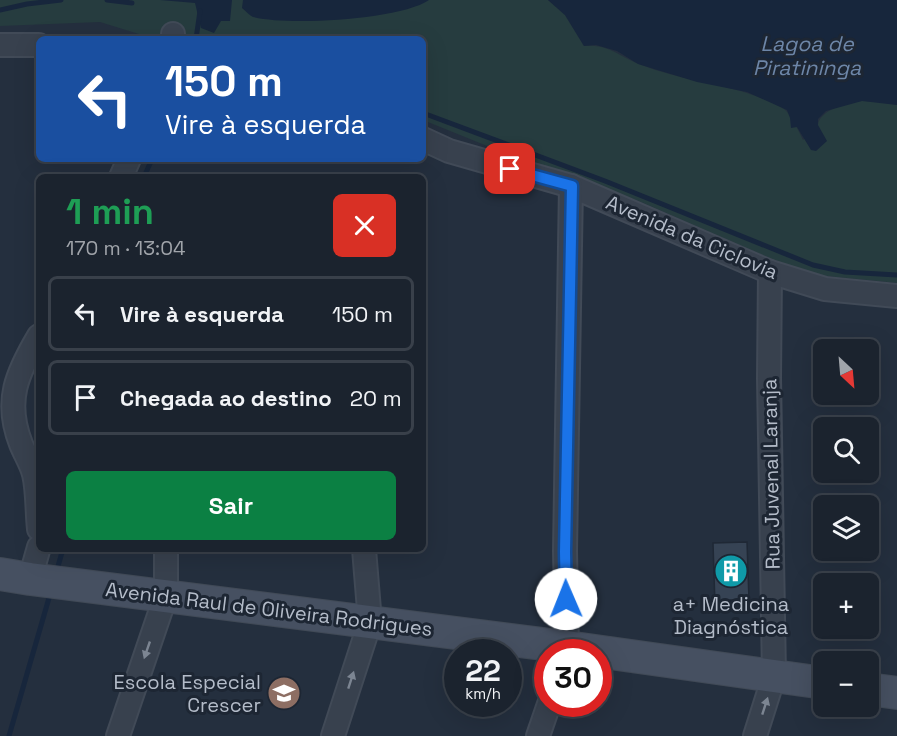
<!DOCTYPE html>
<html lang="pt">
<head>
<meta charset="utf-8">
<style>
	:root { --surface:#1b232e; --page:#242b36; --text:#f1f3f6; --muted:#a0a4aa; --line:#39404a; --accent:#0b8043 }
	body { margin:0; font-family:"Space Grotesk",sans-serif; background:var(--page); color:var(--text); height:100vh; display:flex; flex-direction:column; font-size:22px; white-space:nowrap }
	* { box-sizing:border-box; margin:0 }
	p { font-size:20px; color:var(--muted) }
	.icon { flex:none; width:33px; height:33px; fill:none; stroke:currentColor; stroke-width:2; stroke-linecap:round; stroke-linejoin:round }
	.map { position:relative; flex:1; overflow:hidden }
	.side { position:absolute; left:36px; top:174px; width:390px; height:378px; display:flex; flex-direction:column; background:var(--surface); border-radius:9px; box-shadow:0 6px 24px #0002,0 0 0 2px var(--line) }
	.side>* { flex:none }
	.guide { position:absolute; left:36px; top:36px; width:390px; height:126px; border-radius:9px; box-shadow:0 6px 24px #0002,0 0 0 2px var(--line); background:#1a4fa0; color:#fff; overflow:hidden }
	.needle { width:39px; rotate:154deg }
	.buttons { position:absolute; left:813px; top:339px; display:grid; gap:12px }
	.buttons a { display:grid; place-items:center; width:66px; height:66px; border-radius:9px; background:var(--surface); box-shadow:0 6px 24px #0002,0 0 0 2px var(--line); font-size:30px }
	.speed { position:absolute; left:444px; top:639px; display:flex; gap:12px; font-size:30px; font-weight:700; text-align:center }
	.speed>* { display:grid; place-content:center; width:78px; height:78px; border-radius:50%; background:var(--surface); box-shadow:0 6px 24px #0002,0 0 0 2px var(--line); line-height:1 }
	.speed small { font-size:15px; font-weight:400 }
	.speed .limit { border:9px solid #d22; background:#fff; color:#111 }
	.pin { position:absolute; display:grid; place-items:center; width:51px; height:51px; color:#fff; margin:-26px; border-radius:12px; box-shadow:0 3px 9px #0006 }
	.me { position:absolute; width:66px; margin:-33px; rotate:359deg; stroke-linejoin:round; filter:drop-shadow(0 0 4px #0008) }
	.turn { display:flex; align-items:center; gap:21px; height:126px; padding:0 30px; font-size:27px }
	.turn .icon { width:78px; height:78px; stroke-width:2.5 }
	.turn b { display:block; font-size:42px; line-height:51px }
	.round { display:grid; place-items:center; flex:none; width:63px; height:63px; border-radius:9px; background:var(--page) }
	.headline { display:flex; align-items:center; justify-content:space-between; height:102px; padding:0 30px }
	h1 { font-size:36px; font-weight:700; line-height:45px; color:#1e9e55 }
	.action { display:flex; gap:12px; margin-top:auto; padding:12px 30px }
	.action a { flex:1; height:69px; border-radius:9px; background:var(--accent); color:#fff; font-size:24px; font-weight:700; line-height:69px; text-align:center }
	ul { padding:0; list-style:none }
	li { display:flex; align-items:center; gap:18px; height:75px; margin:0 12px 9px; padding:0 18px; border:3px solid var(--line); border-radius:9px }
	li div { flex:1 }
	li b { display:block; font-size:22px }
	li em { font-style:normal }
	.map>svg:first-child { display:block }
	.green { fill:#263c3f }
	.water { fill:#17263c }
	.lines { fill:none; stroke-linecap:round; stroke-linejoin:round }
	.stream { stroke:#17263c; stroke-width:5 }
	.building { fill:#364354; stroke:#1f2835; stroke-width:1.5 }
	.minor-casing { stroke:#414a57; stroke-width:26 }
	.secondary-casing { stroke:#414a57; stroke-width:34 }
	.minor { stroke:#38414e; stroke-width:22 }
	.secondary { stroke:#465061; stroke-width:32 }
	.oneway { fill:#7c8592 }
	.route-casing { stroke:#114b97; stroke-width:15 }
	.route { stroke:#1a73e8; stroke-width:10 }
	.labels { text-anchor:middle; stroke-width:6; stroke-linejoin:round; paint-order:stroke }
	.street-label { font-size:20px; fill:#b4bcc9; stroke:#1d2633 }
	.poi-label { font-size:20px; fill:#b4bcc9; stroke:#1d2633 }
	.water-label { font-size:21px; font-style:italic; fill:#6d86a8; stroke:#1d2633 }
</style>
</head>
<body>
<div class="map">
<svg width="897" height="736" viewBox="0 0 897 736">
	<rect width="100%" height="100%" fill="#242f3e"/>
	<path class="green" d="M 0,0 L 548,0 L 565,15 L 584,46 C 609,44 618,56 639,64 C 685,83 743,84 784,109 C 790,113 800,133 803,140 L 818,125 C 819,110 850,101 864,101 C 875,101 886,103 897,105 L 897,283 L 816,275 L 774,260 L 641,202 L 514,157 L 423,120 L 423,39 L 155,39 L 100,22 L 0,26 Z"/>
	<g class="water">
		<polygon points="160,0 232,0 230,21 221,21 214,33 201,28 195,3"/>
		<path d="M 243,0 L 429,0 C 400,20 288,26 253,17 C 249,15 246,11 242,8 Z"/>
		<polygon points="548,0 897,0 897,105 862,101 826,111 818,119 818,125 827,141 816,151 811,150 797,127 791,128 790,118 787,110 747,92 697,82 638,64 617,51 596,45 584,46 565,15"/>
	</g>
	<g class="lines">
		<g class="stream">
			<polyline points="107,0 132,3"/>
			<polyline points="0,10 27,4 61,0"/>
			<polyline points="196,39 200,11"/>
			<polyline points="423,113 605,181 813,265 845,272 897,275"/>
			<polyline points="144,177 152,159"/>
			<polyline points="56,573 63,549"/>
			<polyline points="9,736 51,591"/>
		</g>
	</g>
	<polygon class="building" points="747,542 749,600 730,600 730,606 715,606 713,543"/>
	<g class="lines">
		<g class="minor-casing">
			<g id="minor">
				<polyline points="173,39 173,34"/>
				<polyline points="0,45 39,45"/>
				<polyline points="423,139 449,151 571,186 770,272 825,289 897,296"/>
				<polyline points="121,177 129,159"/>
				<path d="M 39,336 C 17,373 4,401 21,444 C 25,454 31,463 34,474 C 38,491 37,511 39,529"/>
				<polyline points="30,579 39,547"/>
				<polyline points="565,652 567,647 565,551 571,186"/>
				<polyline points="118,736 166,595 166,549"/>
				<polyline points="333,736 370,622 364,549"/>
				<polyline points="538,736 549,704"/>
				<polyline points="755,736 774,676 769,378 770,272"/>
			</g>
		</g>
		<g class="secondary-casing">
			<g id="secondary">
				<polyline points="0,574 30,579 567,647 824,683"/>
				<polyline points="868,689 897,693"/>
			</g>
		</g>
		<use href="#minor" class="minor"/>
		<use href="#secondary" class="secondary"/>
	</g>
	<defs><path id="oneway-solid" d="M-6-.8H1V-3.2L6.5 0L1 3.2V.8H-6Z" transform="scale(1.5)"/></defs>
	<g class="oneway">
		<use href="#oneway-solid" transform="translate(147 650) rotate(109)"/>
		<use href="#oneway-solid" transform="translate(351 680) rotate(-72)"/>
		<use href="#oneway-solid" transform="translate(765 706) rotate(-72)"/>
	</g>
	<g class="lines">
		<g class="route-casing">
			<polyline id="route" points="510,169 572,186 565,552 566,599"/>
		</g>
		<use href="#route" class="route"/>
	</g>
	<defs>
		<g id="building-disc" transform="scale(1.725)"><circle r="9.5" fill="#0f9aa8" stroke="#1d2633"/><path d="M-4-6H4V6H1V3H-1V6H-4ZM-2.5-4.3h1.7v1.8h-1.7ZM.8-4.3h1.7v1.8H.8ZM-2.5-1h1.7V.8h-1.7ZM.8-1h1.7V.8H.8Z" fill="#fff"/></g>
		<g id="school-disc" transform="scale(1.725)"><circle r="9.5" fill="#8d6e63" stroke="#1d2633"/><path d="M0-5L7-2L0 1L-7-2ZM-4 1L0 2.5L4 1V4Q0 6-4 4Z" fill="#fff"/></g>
	</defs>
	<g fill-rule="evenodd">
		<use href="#building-disc" x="731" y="571"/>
		<use href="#school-disc" x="284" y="693"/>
	</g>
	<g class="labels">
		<g class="street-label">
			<text transform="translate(692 237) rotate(23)" y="7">Avenida da Ciclovia</text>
			<text transform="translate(771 474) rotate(-91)" y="7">Rua Juvenal Laranja</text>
			<text transform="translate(269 609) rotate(7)" y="7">Avenida Raul de Oliveira Rodrigues</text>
		</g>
		<g class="poi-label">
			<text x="731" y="611">a+ Medicina<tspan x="731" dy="23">Diagnóstica</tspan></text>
			<text x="261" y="689" text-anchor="end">Escola Especial<tspan x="261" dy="23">Crescer</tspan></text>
		</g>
		<g class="water-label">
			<text x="807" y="51">Lagoa de<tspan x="807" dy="24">Piratininga</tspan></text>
		</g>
	</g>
</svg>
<div class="buttons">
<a><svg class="needle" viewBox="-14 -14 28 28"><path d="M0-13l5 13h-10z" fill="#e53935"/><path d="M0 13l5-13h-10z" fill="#a0a4aa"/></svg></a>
<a><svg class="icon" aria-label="search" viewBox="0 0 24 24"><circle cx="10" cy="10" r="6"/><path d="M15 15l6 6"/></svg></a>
<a><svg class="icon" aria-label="layers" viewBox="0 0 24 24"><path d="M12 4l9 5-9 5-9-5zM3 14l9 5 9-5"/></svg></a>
<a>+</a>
<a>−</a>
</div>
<div class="speed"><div>22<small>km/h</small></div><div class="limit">30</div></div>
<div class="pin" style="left:510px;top:169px;background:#d93025"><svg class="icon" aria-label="arrive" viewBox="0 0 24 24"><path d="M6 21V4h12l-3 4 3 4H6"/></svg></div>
<svg class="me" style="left:566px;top:599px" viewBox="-20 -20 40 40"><circle r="19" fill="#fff"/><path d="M0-13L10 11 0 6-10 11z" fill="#1a73e8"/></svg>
<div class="guide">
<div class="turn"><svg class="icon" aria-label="left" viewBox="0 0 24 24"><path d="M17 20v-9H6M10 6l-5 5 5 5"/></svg><div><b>150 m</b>Vire à esquerda</div></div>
</div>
<section class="side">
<div class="headline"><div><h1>1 min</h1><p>170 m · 13:04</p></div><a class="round" style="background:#d93025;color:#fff"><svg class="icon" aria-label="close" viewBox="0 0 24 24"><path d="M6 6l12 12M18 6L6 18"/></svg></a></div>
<ul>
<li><svg class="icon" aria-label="left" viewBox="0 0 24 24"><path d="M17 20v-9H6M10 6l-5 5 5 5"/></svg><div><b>Vire à esquerda</b></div><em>150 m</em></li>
<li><svg class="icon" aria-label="arrive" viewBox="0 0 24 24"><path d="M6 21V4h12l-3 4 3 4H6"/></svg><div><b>Chegada ao destino</b></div><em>20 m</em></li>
</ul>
<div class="action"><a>Sair</a></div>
</section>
</div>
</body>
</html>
